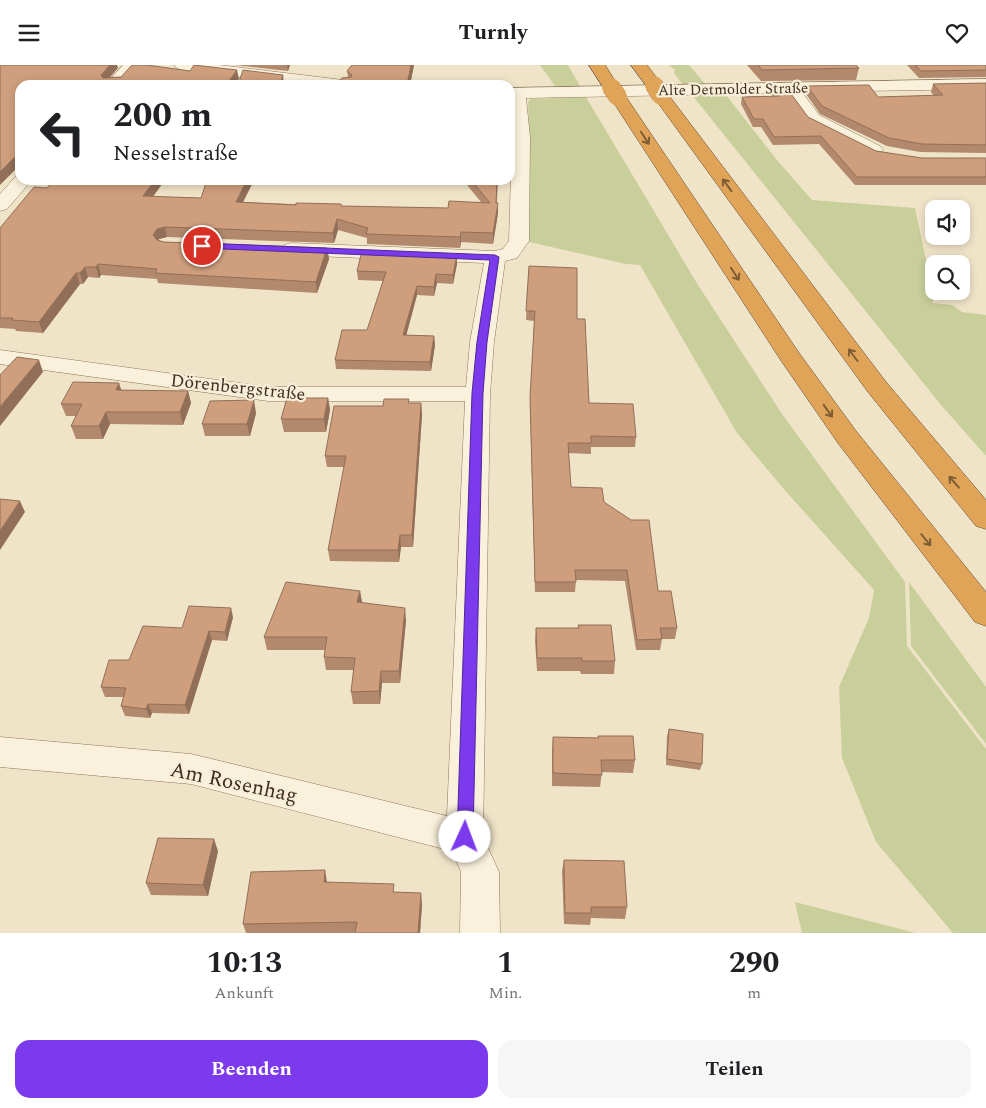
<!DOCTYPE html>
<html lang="de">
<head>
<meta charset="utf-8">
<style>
	:root { --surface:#fff; --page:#f6f6f6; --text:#202124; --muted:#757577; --accent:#7c3aed }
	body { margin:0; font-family:Spectral,serif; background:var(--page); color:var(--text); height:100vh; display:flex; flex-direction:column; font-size:19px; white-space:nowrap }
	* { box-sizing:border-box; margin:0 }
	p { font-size:16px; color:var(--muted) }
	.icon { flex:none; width:28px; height:28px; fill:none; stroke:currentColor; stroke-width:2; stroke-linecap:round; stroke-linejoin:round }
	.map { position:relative; height:868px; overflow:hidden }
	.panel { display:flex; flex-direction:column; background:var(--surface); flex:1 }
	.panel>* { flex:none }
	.banner { position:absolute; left:15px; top:15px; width:500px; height:105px; border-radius:15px; box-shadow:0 2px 8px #0003; background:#fff; color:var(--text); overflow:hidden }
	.tools { position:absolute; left:925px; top:135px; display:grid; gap:10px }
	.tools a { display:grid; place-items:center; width:45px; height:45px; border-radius:10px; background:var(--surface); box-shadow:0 2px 8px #0003; font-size:25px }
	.pin { position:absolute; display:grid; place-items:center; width:42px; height:42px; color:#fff; margin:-21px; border:2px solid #fff; border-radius:50%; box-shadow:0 1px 5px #0007 }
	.me { position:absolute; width:55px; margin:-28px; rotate:2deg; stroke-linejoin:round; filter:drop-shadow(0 0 4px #0008) }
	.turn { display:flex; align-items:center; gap:18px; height:105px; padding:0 15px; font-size:22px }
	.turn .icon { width:65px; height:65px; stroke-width:2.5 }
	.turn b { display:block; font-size:35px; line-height:42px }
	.eta { display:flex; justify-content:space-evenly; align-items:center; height:85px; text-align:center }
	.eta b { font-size:30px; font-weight:700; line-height:35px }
	.action { display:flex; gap:10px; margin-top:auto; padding:10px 15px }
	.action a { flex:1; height:58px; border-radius:15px; background:var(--accent); color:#fff; font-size:20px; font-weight:700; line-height:58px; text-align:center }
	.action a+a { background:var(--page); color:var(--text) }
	header { display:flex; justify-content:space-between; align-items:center; height:65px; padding:0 15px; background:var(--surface); font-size:22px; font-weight:700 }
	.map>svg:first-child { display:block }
	.green { fill:#c9cf9b }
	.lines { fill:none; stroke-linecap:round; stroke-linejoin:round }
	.street-casing { stroke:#8d765c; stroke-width:1 }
	.highway-casing { stroke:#5b4430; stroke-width:1 }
	.street { fill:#faf1dc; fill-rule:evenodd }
	.highway { fill:#e0a458; fill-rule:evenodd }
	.highway-bridge-casing { stroke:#5b4430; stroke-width:18; stroke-linecap:butt }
	.highway-bridge { stroke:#e0a458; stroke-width:18 }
	.wall { fill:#b2896c }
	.shaded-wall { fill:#916f58 }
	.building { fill:#cf9f7d; stroke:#916f58 }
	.oneway { stroke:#7e5d36 }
	.route { fill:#7c3aed; stroke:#51269a }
	.labels { text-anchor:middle; stroke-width:4.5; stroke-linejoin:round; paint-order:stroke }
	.far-street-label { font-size:15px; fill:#3d2e20; stroke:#f7eed8 }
	.street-label { font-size:18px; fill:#3d2e20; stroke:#f7eed8 }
	.near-street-label { font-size:21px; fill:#3d2e20; stroke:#f7eed8 }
</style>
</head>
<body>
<header><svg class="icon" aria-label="menu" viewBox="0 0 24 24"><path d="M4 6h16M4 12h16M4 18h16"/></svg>Turnly<svg class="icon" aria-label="heart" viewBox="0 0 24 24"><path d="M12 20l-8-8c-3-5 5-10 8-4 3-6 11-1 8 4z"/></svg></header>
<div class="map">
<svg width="986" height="868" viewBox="0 0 986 868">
	<rect width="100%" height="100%" fill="#f0e4c8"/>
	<g class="green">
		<polygon points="540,0 568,0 580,21 555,21"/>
		<polygon points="669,0 689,0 705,19 684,21 674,8 675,5"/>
		<polygon points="692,30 726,30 777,95 812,135 915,143 930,214 933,238 952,240 962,247 986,250 986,391 941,340"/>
		<polygon points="586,32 698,220 782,349 905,517 907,581 986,684 986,868 953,868 876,777 842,693 839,622 869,553 874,525 782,422 737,368 640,200 626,199 529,177 530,79 528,37 531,34"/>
		<polygon points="909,517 986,622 986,679 911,581"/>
		<polygon points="795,837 916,868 802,868"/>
	</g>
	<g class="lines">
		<g class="street-casing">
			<g id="street">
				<polygon points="123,0 140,0 122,20 105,20"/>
				<polygon points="174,0 219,0 343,15 349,17 351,20 305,20 182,5 177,3"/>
				<polygon points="986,14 986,24 802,27 819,50 880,81 883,85 880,89 874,90 807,58 786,28 526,33 530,72 529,176 517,193 505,196 494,277 490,329 483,772 499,807 500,868 460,868 461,807 452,786 191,719 0,702 0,672 191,689 447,751 465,336 268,336 0,299 0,285 268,322 466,322 470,277 484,198 291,190 284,188 281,184 284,180 291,178 495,186 503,184 509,176 512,72 510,23"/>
				<polygon points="20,110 20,115 32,115 7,144 0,146 0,129 16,111"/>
			</g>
		</g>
		<g class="highway-casing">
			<g id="highway">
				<polygon points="589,0 605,0 619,22 617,25 605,25"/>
				<polygon points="631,0 647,0 662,20 660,23 648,23"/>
				<polygon points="661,26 667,28 886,317 986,435 986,464 976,461 868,327 653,31 655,28"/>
				<polygon points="618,27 624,29 799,288 856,366 986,527 986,561 975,557 838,378 782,297 610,32 612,29"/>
			</g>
		</g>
		<use href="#street" class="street"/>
		<use href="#highway" class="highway"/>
		<g class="highway-bridge-casing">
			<g id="highway-bridge">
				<polyline points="654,20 661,31"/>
				<polyline points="611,22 618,32"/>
			</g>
		</g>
		<use href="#highway-bridge" class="highway-bridge"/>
	</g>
	<g class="wall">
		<polygon points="235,0 290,0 288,6"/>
		<polygon points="352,0 414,0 410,20 336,20 348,12 347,6"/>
		<polygon points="747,0 856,0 859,3 856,15 761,16"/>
		<polygon points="907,0 986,0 986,12 919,13"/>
		<polygon points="986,18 986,88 920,87 887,81 820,49 806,29 807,21 878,32 934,31 931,27 933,19"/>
		<polygon points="773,23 808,52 876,86 922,93 986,93 986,120 855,120 819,79 773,80 761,62 753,62 741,39 742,32 773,31 772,30"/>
		<polygon points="54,115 165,115 153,132 201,133 207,115 254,115 243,137 341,141 448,143 481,137 463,115 498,115 497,138 498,148 493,179 461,177 460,183 367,179 367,173 338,165 334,178 167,172 159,174 158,176 164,177 327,183 329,194 317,228 158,218 157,214 101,210 99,213 88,212 83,219 80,219 43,268 16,266 15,264 0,263 0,163 47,123"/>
		<polygon points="457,190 457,199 453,219 437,218 434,231 417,230 406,270 434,271 435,280 431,306 336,304 335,295 367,265 383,216 358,215 357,206"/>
		<polygon points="529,201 577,254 589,338 636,372 635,382 591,382 591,389 568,388 571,422 604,437 658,526 677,563 675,574 662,574 660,585 636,585 625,516 576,515 575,527 535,527 530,342 534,256 526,255"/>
		<polygon points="121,325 188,326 191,338 183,360 110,359 103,374 76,374 71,361 76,351 66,351 61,339"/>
		<polygon points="328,333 330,345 326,367 284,367 281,354"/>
		<polygon points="409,334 409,338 421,338 422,350 413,482 401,482 399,497 330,496 328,485 344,402 327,402 325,391 383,341"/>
		<polygon points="256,348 250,371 205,371 202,359"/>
		<polygon points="360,526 362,537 406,555 400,618 382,618 380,639 353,639 351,627 354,605 326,605 324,592 325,585 267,585 264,572"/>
		<polygon points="233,552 227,576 212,575 189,649 152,648 150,653 125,651 121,641 124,632 105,632 101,622 129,595 182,563"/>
		<polygon points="578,560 615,596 614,609 581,609 580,606 537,606 535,576 536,563 578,563"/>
		<polygon points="669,664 702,699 700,705 666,700 667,671"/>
		<polygon points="598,671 635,695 633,708 602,707 600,722 552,721 552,685 553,672 598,673"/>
		<polygon points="218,786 208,831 151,830 146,818"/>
		<polygon points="564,795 627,842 625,854 591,853 590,860 564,859 562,806"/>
		<polygon points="327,817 395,827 422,839 420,868 246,868 243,859"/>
	</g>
	<g class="shaded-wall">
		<polygon points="110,0 117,0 118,3 104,19 101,10"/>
		<polygon points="287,0 290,0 288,6"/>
		<polygon points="411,0 414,0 410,20 407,20"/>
		<polygon points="237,5 239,14 234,20 226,20"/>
		<polygon points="283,10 284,20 280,20"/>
		<polygon points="20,87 20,100 0,120 0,107"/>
		<polygon points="155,115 165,115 145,141 143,131"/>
		<polygon points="247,115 254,115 238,147 236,137"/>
		<polygon points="498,138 498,148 493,179 493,168"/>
		<polygon points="337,154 338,165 334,178 333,168"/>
		<polygon points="165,162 167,172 159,174 155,180 153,170 157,164"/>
		<polygon points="461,167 461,177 460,183 460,172"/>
		<polygon points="327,183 329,194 317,228 316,217"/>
		<polygon points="457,190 457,199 453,219 453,210"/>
		<polygon points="98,199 101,210 99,213 96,202"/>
		<polygon points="85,202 88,212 83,219 80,208"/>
		<polygon points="76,208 80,219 43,268 39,257"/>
		<polygon points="436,209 437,218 434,231 434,222"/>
		<polygon points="417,221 417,230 404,279 403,270"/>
		<polygon points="434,271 435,280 431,306 430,297"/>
		<polygon points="39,295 43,307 0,361 0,342"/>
		<polygon points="119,318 123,330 116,325"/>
		<polygon points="188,326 191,338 183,360 180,347"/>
		<polygon points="328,333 330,345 326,367 324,354"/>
		<polygon points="254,335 256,348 250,371 247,359"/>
		<polygon points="421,338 422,350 413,482 412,470"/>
		<polygon points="106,347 110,359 103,374 99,361"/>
		<polygon points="20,436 25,447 0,485 0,466"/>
		<polygon points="400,470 401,482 399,497 398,485"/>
		<polygon points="360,526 362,538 357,537"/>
		<polygon points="231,543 233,552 227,576 225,567"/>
		<polygon points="405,543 406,555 400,618 399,606"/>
		<polygon points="209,566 212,575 189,649 185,640"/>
		<polygon points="381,606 382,618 380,639 379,626"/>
		<polygon points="148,639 152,648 150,653 146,644"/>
		<polygon points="214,774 218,786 208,831 203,820"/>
		<polygon points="325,805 327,817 324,817"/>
		<polygon points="421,828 422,839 420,868 418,868"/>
	</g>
	<g class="building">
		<polygon points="0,0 110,0 101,10 103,13 121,12 132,0 147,0 190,6 194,0 237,5 226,20 20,20 20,87 0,107"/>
		<polygon points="352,0 411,0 407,20 336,20 342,13 351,12 352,10 347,6"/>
		<polygon points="758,0 856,0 859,3 762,5"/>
		<polygon points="915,0 986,0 986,5 921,6"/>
		<polygon points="243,5 283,10 280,20 238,20"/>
		<polygon points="986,18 986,80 922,79 889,73 822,41 807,21 869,20 878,32 943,30 933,19"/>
		<polygon points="786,22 808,52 876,86 922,93 986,93 986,112 857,112 821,71 774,72 763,54 754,54 742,32 780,31 773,23"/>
		<polygon points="54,115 155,115 143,131 201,133 207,115 247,115 236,137 296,140 296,138 341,139 341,141 448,143 449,136 490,138 471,115 497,115 496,138 498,138 493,168 461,167 460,172 366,169 368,163 337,154 333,168 165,162 157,164 153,170 157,175 164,177 327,183 316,217 155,208 157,204 98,199 96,202 85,202 80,208 76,208 39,257 12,255 13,253 0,253 0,163 34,122 47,123"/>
		<polygon points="362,186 457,190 453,210 436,209 434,222 417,221 403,270 434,271 430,297 335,295 342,265 367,265 386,207 357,206"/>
		<polygon points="529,201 577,203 577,254 585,254 589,338 633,339 636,372 591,371 591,378 568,378 571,422 602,423 604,437 631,455 649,455 658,526 671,526 677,563 660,563 662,574 637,575 627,505 575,505 576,517 535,517 530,332 535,246 526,246"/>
		<polygon points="17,292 39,295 0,342 0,310"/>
		<polygon points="73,317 119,318 116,325 188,326 180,347 106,347 99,361 71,361 82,339 61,339"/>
		<polygon points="287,333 328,333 324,354 281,354"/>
		<polygon points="384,334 409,334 408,338 421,338 412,470 400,470 398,485 328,485 346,391 325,391 334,341 383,341"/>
		<polygon points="254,335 247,359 202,359 210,336"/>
		<polygon points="0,434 20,436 0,466"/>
		<polygon points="286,517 360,526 357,537 405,543 399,606 381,606 379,626 351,627 355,593 324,592 327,572 264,572"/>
		<polygon points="189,541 231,543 225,567 209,566 185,640 148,639 146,644 121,641 126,623 101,622 109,595 129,595 143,561 182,563"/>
		<polygon points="578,560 611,560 615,596 582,596 582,593 537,593 536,563 579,563"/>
		<polygon points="669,664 703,669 702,699 667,694"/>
		<polygon points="598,671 633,671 635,695 601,695 602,710 553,708 553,672 599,673"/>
		<polygon points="158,773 214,774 203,820 146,818"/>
		<polygon points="564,795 624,796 627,842 591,842 591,848 565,848"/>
		<polygon points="325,805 324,817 394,819 393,827 421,828 418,868 355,868 357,857 243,859 251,807"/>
	</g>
	<defs><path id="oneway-shaft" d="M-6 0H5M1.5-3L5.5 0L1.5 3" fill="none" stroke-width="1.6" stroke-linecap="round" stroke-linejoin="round" transform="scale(1.25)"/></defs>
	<g class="oneway">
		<use href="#oneway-shaft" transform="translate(645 73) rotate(57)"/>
		<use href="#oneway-shaft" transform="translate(727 120) rotate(-126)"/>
		<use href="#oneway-shaft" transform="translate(735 209) rotate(57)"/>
		<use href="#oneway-shaft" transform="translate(853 290) rotate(-127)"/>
		<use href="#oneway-shaft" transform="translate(828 346) rotate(55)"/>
		<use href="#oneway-shaft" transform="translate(954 417) rotate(-131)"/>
		<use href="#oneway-shaft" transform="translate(926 475) rotate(51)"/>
	</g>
	<polygon class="route" points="202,178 495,190 499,192 487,277 483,328 473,772 470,777 465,779 459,777 457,772 472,328 477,277 490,195 199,183 199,179"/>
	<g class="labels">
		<g class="far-street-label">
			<text transform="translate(733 24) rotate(-1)" y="5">Alte Detmolder Straße</text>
		</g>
		<g class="street-label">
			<text transform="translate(238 322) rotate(6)" y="6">Dörenbergstraße</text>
		</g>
		<g class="near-street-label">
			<text transform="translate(234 717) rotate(12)" y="7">Am Rosenhag</text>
		</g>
	</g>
</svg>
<div class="tools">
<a><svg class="icon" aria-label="sound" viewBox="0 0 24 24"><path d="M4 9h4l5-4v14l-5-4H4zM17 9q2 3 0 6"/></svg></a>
<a><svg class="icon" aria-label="search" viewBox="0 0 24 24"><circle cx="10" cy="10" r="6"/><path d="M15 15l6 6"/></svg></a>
</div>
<div class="pin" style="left:202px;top:181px;background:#d93025"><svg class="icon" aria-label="arrive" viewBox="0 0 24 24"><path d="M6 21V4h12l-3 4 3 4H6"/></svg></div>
<svg class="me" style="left:465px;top:772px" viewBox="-20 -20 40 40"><circle r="19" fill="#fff"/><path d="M0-13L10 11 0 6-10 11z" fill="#7c3aed"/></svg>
<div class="banner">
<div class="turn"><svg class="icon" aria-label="left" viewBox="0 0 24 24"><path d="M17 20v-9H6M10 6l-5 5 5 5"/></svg><div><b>200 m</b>Nesselstraße</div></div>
</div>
</div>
<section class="panel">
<div class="eta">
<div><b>10:13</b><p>Ankunft</p></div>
<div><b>1</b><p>Min.</p></div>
<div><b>290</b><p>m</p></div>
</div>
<div class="action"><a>Beenden</a><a>Teilen</a></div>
</section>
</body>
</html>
